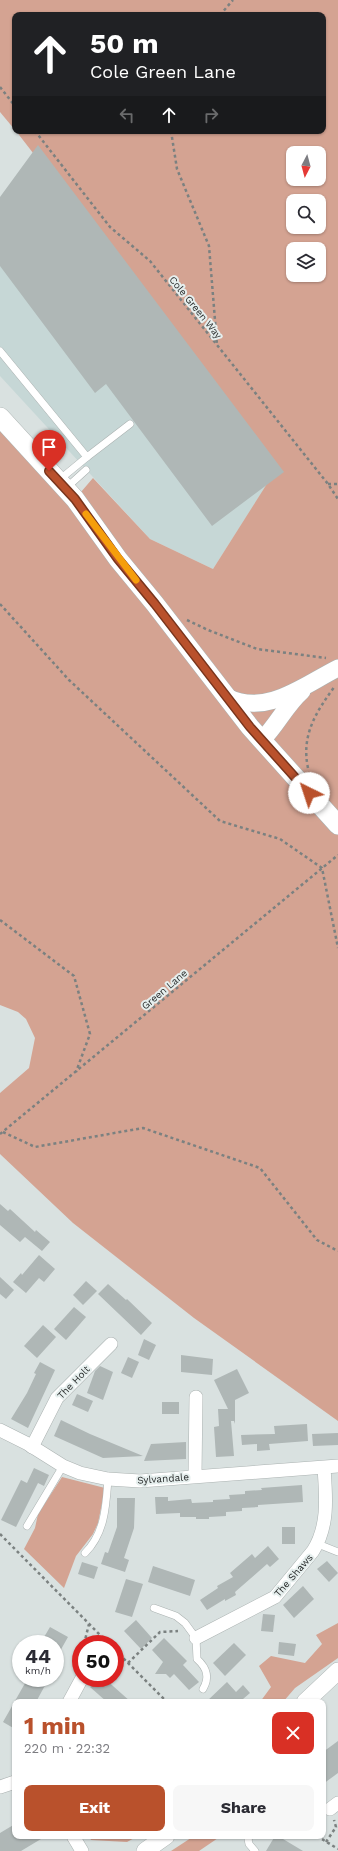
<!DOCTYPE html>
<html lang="en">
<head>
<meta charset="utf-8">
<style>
	:root { --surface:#fff; --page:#f7f7f7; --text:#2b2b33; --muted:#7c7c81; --accent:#b9512c }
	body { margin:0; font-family:"Work Sans",sans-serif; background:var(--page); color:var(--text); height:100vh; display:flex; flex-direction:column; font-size:15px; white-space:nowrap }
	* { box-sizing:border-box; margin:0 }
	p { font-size:13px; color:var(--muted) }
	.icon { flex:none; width:22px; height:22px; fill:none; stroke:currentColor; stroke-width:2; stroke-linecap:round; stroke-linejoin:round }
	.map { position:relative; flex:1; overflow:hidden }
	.side { position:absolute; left:12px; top:1699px; width:314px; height:140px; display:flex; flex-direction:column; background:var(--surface); border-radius:8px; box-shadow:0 1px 3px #0004 }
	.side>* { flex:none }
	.banner { position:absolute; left:12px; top:12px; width:314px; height:122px; border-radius:8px; box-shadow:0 1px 3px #0004; background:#202124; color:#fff; overflow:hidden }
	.needle { width:26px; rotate:186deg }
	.fabs { position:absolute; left:286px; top:146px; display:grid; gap:8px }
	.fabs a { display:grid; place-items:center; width:40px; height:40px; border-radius:8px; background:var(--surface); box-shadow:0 1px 3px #0004; font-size:20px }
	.speed { position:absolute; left:12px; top:1635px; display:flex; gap:8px; font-size:20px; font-weight:700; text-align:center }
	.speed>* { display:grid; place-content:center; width:52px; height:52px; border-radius:50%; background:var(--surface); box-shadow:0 1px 3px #0004; line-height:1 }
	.speed small { font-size:10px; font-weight:400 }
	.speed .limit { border:6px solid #d22; background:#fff; color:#111 }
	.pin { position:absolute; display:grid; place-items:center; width:34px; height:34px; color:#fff; margin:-41px -17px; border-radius:50% 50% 50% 0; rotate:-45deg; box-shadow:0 0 4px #0007 }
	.pin .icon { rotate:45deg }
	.me { position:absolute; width:44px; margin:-22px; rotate:319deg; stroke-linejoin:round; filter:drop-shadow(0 0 3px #0008) }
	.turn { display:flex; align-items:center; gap:14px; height:84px; padding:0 12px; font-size:18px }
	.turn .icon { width:52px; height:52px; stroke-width:2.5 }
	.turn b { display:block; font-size:28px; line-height:34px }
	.lanes { display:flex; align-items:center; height:38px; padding:0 12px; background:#0003; justify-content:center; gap:20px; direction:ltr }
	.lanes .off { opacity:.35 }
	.round { display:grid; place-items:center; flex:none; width:42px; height:42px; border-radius:8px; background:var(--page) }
	.head { display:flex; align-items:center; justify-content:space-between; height:68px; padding:0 12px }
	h1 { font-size:24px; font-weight:700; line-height:30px; color:var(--accent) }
	.primary-button { display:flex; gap:8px; margin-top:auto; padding:8px 12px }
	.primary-button a { flex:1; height:46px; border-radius:8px; background:var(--accent); color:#fff; font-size:16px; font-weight:700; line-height:46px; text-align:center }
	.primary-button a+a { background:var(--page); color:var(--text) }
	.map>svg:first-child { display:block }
	.built { fill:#c6d7d6 }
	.green { fill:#d4a392; fill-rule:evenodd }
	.building { fill:#afb7b6 }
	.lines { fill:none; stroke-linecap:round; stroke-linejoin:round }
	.service-casing { stroke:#abb2b1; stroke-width:8 }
	.minor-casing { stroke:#abb2b1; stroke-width:14 }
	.tertiary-casing { stroke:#abb2b1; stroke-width:18 }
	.secondary-casing { stroke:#abb2b1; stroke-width:20 }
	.path { stroke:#7b8180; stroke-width:2.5; stroke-dasharray:3 3; stroke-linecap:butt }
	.service { stroke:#fff; stroke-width:7 }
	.minor { stroke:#fff; stroke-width:13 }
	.tertiary { stroke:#fff; stroke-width:17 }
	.secondary { stroke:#fff; stroke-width:19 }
	.route-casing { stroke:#78351d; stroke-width:10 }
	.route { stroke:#b9512c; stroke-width:7 }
	.slow { stroke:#f59e0b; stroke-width:7 }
	.labels { text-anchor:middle; stroke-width:4; stroke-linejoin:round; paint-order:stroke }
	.street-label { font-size:10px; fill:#282b2b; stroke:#e6efee }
</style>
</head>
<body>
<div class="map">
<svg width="338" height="1851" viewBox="0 0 338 1851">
	<rect width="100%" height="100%" fill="#d9e1e0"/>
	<polygon class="built" points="0,218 277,469 213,569 150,539 0,376"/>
	<g class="green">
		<path d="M 0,0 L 338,0 L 338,1421 L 194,1318 L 73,1223 L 0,1154 L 0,1093 L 29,1068 L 35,1038 L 26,1019 L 18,1012 L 0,1005 L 0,421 L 75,499 L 93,478 L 150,539 L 213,569 L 277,468 L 16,131 L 323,131 L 323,15 L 15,15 L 15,130 L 0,112 ZM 293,153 L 319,153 L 319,179 L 293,179 ZM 293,201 L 319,201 L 319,227 L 293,227 ZM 293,249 L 319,249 L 319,275 L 293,275 Z"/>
		<polygon points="62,1477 105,1488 98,1523 93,1534 76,1556 64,1588 24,1549 35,1528 38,1514"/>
		<polygon points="338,1623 338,1658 295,1688 283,1702 260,1702 271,1687 259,1666 271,1656 305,1663 322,1644 316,1635"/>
		<polygon points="89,1836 138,1836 127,1842 91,1840"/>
		<polygon points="194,1836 221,1836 199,1851 171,1851"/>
	</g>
	<g class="building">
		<polygon points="38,145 284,472 212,526 106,384 95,393 0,266 0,197"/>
		<polygon points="0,1204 8,1211 10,1209 35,1232 36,1230 50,1242 42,1251 25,1237 20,1242 0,1225"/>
		<polygon points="39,1255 55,1269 44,1282 39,1278 26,1293 13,1282 21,1273 22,1275"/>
		<polygon points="0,1277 14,1290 6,1299 0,1294"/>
		<polygon points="86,1281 97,1291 83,1305 73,1295"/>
		<polygon points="108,1284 126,1300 127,1299 152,1323 141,1335 98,1294"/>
		<polygon points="74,1307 86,1317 66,1340 54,1329"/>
		<polygon points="43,1325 56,1337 37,1358 24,1346"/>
		<polygon points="144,1339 156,1345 149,1360 138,1355"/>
		<polygon points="181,1355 213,1359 212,1375 181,1372"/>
		<polygon points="128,1357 139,1362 132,1378 121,1373"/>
		<polygon points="40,1362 55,1370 28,1428 11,1419 27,1393 36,1374 34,1373"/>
		<polygon points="100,1366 113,1372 103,1400 87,1393 95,1371"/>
		<polygon points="237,1369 249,1393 235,1400 235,1424 234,1421 231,1421 234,1456 216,1457 214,1427 219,1426 218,1409 228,1409 214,1380"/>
		<polygon points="77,1394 93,1401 88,1412 72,1405"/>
		<rect x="162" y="1402" width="17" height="12"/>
		<polygon points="61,1420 90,1434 143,1456 103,1458 54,1436"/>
		<polygon points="307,1424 308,1441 269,1444 270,1450 257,1451 257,1444 242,1445 241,1435 275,1434 274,1426"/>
		<polygon points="338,1433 338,1445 313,1446 312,1434"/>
		<polygon points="186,1442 186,1459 144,1461 151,1444"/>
		<polygon points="34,1468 49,1475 44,1486 38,1483 16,1527 1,1520 21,1480 27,1483"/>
		<polygon points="302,1485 303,1502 258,1505 258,1507 242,1508 242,1511 226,1512 226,1516 209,1517 209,1519 196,1519 196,1517 180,1517 180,1513 156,1514 155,1497 168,1497 168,1501 191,1499 192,1503 213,1502 213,1500 230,1499 229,1495 245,1494 245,1491 262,1490 261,1488"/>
		<polygon points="117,1498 135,1498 134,1528 124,1558 129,1560 125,1572 101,1564 105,1552 108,1553 117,1527"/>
		<rect x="282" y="1527" width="13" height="17"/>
		<polygon points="268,1546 279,1559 270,1567 267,1564 235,1592 236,1595 225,1601 225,1599 207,1610 200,1600 218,1588 217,1586 233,1577 230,1573 252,1554 255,1558"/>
		<polygon points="327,1561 338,1573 329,1582 317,1569"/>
		<polygon points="82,1562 98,1567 94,1579 78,1574"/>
		<polygon points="153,1566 195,1580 190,1596 148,1582"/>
		<polygon points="126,1579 143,1584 132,1617 115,1612"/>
		<polygon points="303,1586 314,1599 294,1618 283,1605"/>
		<polygon points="263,1614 275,1615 273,1632 261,1631"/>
		<polygon points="136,1620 152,1638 141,1649 124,1631"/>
		<polygon points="50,1627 68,1637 55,1660 55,1644 40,1644"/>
		<polygon points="164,1638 187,1661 183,1665 199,1682 189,1690 174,1674 170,1678 166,1674 155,1674 163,1662 152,1650"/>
		<polygon points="279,1642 296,1644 294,1656 278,1654"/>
		<polygon points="234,1643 246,1655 225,1676 213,1663"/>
		<polygon points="28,1678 49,1678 36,1702 15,1702 15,1729 3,1722"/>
		<polygon points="98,1678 104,1678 131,1702 107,1702 90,1687"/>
		<polygon points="227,1682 236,1692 243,1685 250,1693 243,1699 246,1702 206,1702"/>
		<polygon points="338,1741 338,1773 323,1784 323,1752"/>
		<polygon points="15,1824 15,1836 46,1836 21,1851 0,1851 0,1833"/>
		<polygon points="275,1836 278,1836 303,1851 266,1851"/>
	</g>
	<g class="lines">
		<g class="service-casing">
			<g id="service">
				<polyline points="0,351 87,457 130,424"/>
				<polyline points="59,480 87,457"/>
				<polyline points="65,489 86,470"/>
				<polyline points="27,1526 63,1466"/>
				<polyline points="318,1544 338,1552"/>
				<path d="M 85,1553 C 105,1533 106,1506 108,1479"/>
				<path d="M 154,1608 L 176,1616 L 185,1623 L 196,1638 L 197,1659 C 207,1668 210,1677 203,1689"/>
				<polyline points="250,1836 248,1839 249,1844 255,1851"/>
			</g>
		</g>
		<g class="minor-casing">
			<g id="minor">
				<polyline points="0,1430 28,1444 63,1466 80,1473 108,1479 140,1481 338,1466"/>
				<polyline points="32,1447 57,1398 111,1344"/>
				<polyline points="195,1475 196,1397"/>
				<path d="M 196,1638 L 275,1597 L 313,1551 C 329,1526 326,1496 324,1468"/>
				<polyline points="69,1702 82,1678"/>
				<polyline points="0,1787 15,1782"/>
				<polyline points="330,1809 338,1803"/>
				<polyline points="73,1836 82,1851"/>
			</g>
		</g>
		<g class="tertiary-casing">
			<g id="tertiary">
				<path d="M 227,697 C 266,717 304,685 338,668"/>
				<path d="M 262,740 C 277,725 286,705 302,691"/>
				<polyline points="305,1702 338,1671"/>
				<polyline points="145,1851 166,1836"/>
			</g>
		</g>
		<g class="secondary-casing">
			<polyline id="secondary" points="0,417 75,499 118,559 155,604 250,727 338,825"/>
		</g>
		<g class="path">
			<polyline points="220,15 233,0"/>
			<polyline points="0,87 15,106"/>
			<polyline points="35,131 110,227 150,261 328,484 338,499"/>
			<polyline points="171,131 177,169 209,246 217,345"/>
			<polyline points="328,484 338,484"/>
			<polyline points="0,604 69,680 220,821 280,839 322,868 338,948"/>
			<polyline points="187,620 208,630 257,649 326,658"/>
			<path d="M 308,768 C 301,735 316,712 335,686"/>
			<polyline points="0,920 74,976 90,1034 76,1072"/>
			<polyline points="3,1132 35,1147 143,1128 260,1168 317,1240 338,1251"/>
			<polyline points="0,1134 338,855"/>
			<polyline points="0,1534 109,1644"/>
			<polyline points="84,1644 89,1624"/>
			<polyline points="115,1650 167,1702"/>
			<polyline points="128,1663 160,1632 178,1631"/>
			<polyline points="317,1836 338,1849"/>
			<polyline points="326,1842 336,1827 334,1820"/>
		</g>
		<use href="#service" class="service"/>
		<use href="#minor" class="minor"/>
		<use href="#tertiary" class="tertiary"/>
		<use href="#secondary" class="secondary"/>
	</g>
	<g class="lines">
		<g class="route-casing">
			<polyline id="route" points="49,471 75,499 118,559 155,604 250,727 309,793"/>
		</g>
		<use href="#route" class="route"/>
		<polyline class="slow" points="86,514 136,580"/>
	</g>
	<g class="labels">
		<g class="street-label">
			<text transform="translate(196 307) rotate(51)" y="4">Cole Green Way</text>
			<text transform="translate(164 989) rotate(-40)" y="4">Green Lane</text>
			<text transform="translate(73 1382) rotate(-46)" y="4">The Holt</text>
			<text transform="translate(163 1478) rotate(-4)" y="4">Sylvandale</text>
			<text transform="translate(293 1575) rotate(-49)" y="4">The Shaws</text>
		</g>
	</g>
</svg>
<div class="fabs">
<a><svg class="needle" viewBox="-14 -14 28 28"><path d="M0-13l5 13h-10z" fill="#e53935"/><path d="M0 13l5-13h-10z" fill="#7c7c81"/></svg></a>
<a><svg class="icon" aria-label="search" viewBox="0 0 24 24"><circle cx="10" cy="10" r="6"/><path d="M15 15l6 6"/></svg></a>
<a><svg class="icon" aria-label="layers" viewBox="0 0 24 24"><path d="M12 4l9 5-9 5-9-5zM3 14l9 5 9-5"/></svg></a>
</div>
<div class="speed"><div>44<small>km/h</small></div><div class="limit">50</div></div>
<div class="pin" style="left:49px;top:471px;background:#d93025"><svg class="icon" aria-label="arrive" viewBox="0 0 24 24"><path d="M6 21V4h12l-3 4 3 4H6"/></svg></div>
<svg class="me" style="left:309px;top:793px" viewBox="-20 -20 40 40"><circle r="19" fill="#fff"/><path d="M0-13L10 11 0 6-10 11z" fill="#b9512c"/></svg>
<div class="banner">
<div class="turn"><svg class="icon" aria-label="ahead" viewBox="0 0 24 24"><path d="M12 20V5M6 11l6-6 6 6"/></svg><div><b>50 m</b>Cole Green Lane</div></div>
<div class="lanes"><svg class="icon off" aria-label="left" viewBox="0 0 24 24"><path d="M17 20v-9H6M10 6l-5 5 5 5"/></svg><svg class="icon" aria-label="ahead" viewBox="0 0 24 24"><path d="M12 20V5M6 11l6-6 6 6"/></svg><svg class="icon off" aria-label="right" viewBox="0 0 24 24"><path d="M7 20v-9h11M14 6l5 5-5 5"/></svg></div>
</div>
<section class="side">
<div class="head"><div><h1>1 min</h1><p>220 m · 22:32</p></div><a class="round" style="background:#d93025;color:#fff"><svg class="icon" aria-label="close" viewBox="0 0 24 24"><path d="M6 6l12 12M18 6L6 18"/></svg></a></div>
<div class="primary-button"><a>Exit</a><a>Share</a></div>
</section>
</div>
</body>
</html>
